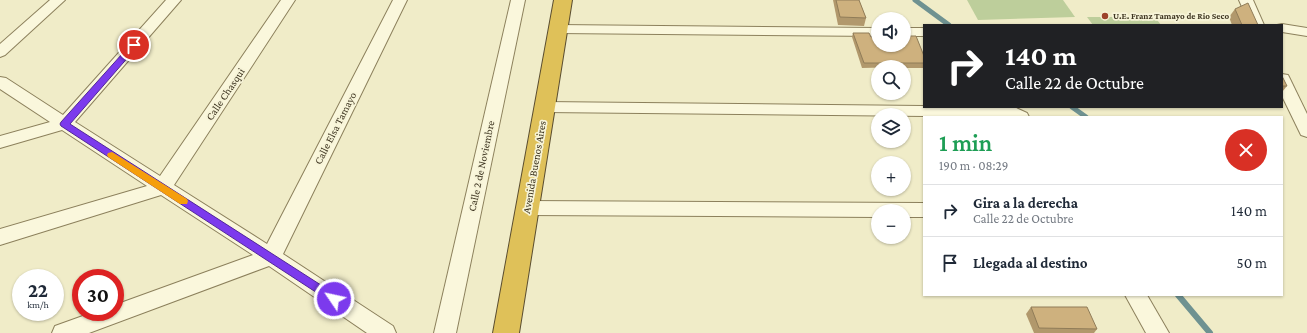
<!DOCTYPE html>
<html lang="es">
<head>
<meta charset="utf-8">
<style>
	:root { --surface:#fff; --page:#f2f2f3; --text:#1f2937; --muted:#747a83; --line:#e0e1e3 }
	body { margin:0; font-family:"Crimson Pro",serif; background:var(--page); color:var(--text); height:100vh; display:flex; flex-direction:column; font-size:15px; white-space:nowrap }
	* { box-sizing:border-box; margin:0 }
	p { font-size:13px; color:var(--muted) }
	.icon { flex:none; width:22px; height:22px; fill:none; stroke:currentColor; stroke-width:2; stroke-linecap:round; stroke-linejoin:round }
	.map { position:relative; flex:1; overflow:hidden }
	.sheet { position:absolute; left:923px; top:116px; width:360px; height:180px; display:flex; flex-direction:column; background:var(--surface); border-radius:0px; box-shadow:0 1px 3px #0004 }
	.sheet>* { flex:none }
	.banner { position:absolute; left:923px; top:24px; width:360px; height:84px; border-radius:0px; box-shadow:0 1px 3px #0004; background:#202124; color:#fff; overflow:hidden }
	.tools { position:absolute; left:871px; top:12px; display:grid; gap:8px }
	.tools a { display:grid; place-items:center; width:40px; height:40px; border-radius:50%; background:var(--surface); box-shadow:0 1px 3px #0004; font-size:20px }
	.speed { position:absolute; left:12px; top:269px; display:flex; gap:8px; font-size:20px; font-weight:700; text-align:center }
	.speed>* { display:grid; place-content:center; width:52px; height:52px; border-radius:50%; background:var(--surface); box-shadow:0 1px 3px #0004; line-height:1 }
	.speed small { font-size:10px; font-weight:400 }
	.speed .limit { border:6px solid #d22; background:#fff; color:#111 }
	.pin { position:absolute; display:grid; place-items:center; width:34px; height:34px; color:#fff; margin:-17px; border:2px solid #fff; border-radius:50%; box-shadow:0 1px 4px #0007 }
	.me { position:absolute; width:44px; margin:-22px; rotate:304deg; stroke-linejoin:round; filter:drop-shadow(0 0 3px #0008) }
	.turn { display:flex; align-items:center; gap:14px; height:84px; padding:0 16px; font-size:18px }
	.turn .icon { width:52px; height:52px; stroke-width:2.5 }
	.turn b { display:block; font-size:28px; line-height:34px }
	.round { display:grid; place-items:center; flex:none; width:42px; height:42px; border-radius:21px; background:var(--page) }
	.summary { display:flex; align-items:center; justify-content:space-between; height:68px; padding:0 16px }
	h1 { font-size:24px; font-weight:600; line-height:30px; color:#1e9e55 }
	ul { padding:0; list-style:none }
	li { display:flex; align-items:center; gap:12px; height:52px; padding:0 16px; border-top:1px solid var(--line) }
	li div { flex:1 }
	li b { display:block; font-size:15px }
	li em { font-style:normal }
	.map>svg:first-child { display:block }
	.green { fill:#bdce9b }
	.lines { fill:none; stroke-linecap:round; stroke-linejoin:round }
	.stream-far1 { stroke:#6f9291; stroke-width:5 }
	.stream { stroke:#6f9291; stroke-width:6 }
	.street-casing { stroke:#8c805c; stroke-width:2 }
	.highway-casing { stroke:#5a4d30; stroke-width:2 }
	.street { fill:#faf7dc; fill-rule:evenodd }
	.highway { fill:#dfc159; fill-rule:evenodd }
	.wall { fill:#b1986c }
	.building { fill:#ceb17e; stroke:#907c58 }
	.route { fill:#7c3aed; stroke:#51269a }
	.slow { fill:#f59e0b }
	.poi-dot { fill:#9d432b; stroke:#f7f4d8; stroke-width:1.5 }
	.labels { text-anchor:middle; stroke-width:3.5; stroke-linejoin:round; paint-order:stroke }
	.far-poi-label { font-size:9px; font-weight:bold; fill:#3d3420; stroke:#f7f4d8; text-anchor:start }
	.street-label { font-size:11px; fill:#3d3420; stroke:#f7f4d8 }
</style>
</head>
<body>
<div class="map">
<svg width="1307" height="333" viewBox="0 0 1307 333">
	<rect width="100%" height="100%" fill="#f0ecc8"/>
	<g class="green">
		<polygon points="967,0 1063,0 1075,17 978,20"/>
		<polygon points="1087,17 1155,17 1161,25 1093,25"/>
	</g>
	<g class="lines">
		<g class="stream-far1">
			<polyline points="915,0 949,25"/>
			<polyline points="1072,107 1086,117"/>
		</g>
		<polyline class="stream" points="1178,295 1210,333"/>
		<g class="street-casing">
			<g id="street">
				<polygon points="50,0 65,0 5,55 0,57 0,44"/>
				<polygon points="166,0 181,0 75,122 160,176 281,0 295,0 174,185 267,244 393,0 407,0 283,254 393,326 396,333 367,333 269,266 89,333 52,333 55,326 94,312 115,312 115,305 253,255 161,195 0,245 0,229 147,186 62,130 0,148 0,136 50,122 0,89 0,77 6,78 63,115"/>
				<polygon points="511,0 525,0 456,333 434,333"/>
				<polygon points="1239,0 1253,0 1264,25 1250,25"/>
				<polygon points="1282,24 1307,28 1307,36 1282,32 1282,25 1277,25"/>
				<polygon points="558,25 878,28 878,36 558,33 553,32 551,29 553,26"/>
				<rect x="904" y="28" width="20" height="8"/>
				<polygon points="1282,74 1288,75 1290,79 1307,114 1307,137 1301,135 1282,96"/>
				<polygon points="545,102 1014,107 1027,113 1029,117 545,112 539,111 537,107 539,103"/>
				<polygon points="527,201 924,203 924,217 904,217 904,211 878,211 878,217 527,215 520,213 517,208 520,203"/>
				<polygon points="1125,295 1147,295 1169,333 1146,333"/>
			</g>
		</g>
		<g class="highway-casing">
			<polygon id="highway" points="554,0 572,0 519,333 493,333"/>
		</g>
		<use href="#street" class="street"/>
		<use href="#highway" class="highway"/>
	</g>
	<g class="wall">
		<polygon points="833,0 859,0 866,18 864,26 838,25"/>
		<polygon points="1235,9 1258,25 1232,25 1229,17"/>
		<polygon points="853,33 871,37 924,56 924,68 904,68 904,67 862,68 852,37"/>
		<polygon points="1282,76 1287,86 1282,92"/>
		<polygon points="1031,307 1097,329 1094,333 1034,333 1026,314"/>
	</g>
	<g class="building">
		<polygon points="836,0 859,0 866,18 840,17"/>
		<polygon points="1248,3 1258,25 1242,25 1235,9"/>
		<polygon points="853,33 869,33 871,37 878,37 878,45 904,45 904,36 916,36 924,56 924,63 864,63"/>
		<polygon points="1282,76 1287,86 1282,86"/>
		<polygon points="1031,307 1087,307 1097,329 1039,328"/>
	</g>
	<polygon class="route" points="134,43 138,45 137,47 70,124 338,296 340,299 338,302 334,304 331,302 61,126 60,124 61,122 131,44"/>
	<polygon class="slow" points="112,152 187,199 188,201 187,204 180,204 108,157 107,155 108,153"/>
	<circle class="poi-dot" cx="1105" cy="16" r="4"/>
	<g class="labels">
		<g class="far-poi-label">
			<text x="1113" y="19">U.E. Franz Tamayo de Rio Seco</text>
		</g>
		<g class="street-label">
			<text transform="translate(225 94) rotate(-56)" y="4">Calle Chasqui</text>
			<text transform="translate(335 128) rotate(-63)" y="4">Calle Elsa Tamayo</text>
			<text transform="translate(481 166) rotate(-78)" y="4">Calle 2 de Noviembre</text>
			<text transform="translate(534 167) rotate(-80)" y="4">Avenida Buenos Aires</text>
		</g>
	</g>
</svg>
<div class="tools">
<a><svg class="icon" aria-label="sound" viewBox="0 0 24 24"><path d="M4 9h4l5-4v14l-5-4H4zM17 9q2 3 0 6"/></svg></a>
<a><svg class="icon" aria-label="search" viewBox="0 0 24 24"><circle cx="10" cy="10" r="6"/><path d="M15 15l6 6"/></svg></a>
<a><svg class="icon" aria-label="layers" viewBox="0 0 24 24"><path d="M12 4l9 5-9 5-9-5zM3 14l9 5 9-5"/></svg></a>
<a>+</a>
<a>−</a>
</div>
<div class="speed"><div>22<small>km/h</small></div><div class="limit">30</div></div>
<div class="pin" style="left:134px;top:45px;background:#d93025"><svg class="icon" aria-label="arrive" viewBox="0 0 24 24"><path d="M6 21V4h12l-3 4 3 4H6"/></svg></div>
<svg class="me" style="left:334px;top:299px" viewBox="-20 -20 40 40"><circle r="17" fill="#7c3aed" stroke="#fff" stroke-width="3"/><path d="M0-11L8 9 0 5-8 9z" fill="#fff"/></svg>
<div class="banner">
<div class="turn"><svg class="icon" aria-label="right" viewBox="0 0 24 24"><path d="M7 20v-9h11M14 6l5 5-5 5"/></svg><div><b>140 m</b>Calle 22 de Octubre</div></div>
</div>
<section class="sheet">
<div class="summary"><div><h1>1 min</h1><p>190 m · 08:29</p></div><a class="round" style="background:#d93025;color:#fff"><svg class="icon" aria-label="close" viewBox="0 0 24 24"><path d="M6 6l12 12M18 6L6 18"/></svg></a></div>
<ul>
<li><svg class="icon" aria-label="right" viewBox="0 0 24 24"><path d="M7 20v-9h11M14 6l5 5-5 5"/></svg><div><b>Gira a la derecha</b><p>Calle 22 de Octubre</p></div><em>140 m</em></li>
<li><svg class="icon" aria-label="arrive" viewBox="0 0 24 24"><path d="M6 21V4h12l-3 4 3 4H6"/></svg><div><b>Llegada al destino</b></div><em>50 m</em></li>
</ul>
</section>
</div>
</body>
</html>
